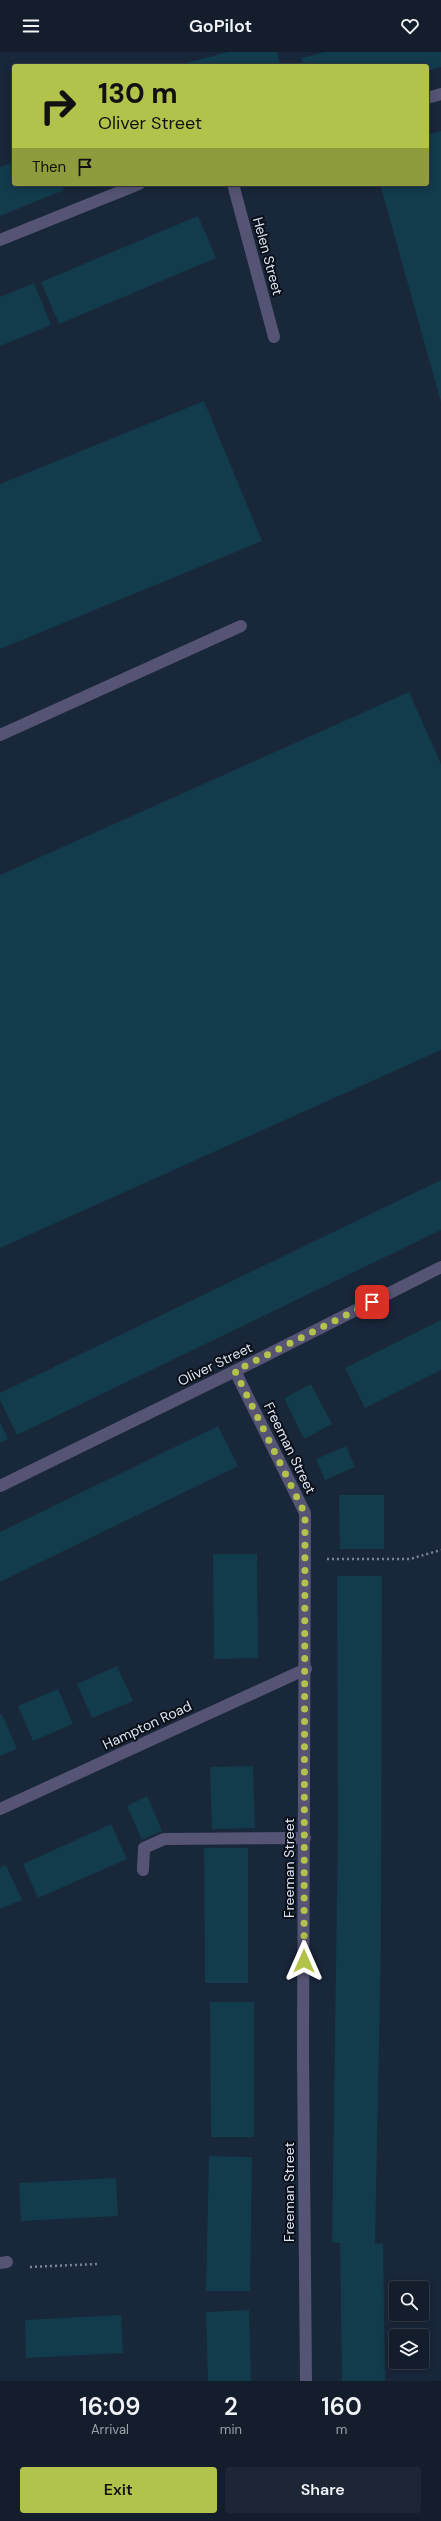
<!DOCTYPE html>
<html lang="en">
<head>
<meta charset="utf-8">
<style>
	:root { --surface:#131d2c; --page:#1c2634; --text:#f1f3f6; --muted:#9da2a9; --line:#323b48; --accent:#b3c24b }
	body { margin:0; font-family:"DM Sans",sans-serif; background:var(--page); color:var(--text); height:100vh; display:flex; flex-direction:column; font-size:15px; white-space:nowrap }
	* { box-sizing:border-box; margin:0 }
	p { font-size:13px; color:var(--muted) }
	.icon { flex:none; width:22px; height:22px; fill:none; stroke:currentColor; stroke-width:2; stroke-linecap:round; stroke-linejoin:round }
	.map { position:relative; height:2329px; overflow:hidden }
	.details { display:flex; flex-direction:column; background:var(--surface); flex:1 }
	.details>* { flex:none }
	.guide { position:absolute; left:12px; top:12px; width:417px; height:122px; border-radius:4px; box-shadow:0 2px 10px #0003,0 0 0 1px var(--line); background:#b3c24b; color:#111; overflow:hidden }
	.fabs { position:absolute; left:389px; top:2229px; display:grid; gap:8px }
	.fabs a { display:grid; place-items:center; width:40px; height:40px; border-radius:4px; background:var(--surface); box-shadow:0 2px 10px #0003,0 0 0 1px var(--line); font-size:20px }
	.pin { position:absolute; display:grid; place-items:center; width:34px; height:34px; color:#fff; margin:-17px; border-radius:8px; box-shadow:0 2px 6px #0006 }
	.me { position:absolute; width:44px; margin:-22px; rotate:0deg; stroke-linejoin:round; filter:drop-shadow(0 0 3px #0008) }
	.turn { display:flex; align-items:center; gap:14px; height:84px; padding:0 20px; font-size:18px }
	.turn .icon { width:52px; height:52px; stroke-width:2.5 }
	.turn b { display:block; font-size:28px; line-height:34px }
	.then { display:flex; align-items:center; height:38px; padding:0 20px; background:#0003; gap:8px; font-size:15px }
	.eta { display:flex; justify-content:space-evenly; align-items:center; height:68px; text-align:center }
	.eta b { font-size:24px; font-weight:600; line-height:28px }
	.action { display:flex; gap:8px; margin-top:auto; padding:8px 20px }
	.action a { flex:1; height:46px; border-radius:4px; background:var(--accent); color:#111; font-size:16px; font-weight:600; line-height:46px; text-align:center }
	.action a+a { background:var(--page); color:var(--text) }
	header { display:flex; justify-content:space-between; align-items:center; height:52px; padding:0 20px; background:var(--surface); font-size:18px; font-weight:600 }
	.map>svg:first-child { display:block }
	.building { fill:#123b4c }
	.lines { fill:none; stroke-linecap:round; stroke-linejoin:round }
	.path { stroke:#798595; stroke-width:2.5; stroke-dasharray:2 3; stroke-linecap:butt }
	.minor { stroke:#565474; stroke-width:12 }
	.route { stroke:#b3c24b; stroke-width:7; stroke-dasharray:0 12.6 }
	.labels { text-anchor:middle; stroke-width:4; stroke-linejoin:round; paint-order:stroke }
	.street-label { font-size:14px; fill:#dce5f2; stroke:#0a0f18 }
</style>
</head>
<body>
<header><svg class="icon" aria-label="menu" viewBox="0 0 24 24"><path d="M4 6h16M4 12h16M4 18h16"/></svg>GoPilot<svg class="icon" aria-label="heart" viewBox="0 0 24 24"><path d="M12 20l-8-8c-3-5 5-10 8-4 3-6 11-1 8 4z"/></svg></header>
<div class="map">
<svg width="441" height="2329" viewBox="0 0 441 2329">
	<rect width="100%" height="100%" fill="#19273a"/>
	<g class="building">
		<polygon points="228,0 277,0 280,14 174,14"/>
		<polygon points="325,0 441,0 441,15 427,19 427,14 303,14 301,6"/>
		<polygon points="441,79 441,350 380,132 427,132 427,83"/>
		<polygon points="14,110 14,132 61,132 64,138 0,164 0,115"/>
		<polygon points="198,164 216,206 59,272 41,230"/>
		<polygon points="34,231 51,273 0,294 0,245"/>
		<polygon points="204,349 262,489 0,597 0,432"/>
		<polygon points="409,640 441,712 441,998 0,1196 0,823"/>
		<polygon points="441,1128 441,1178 17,1383 0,1348 0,1341"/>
		<polygon points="441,1268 441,1318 365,1356 345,1316"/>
		<polygon points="311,1332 332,1372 304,1387 284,1346"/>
		<polygon points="0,1370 8,1387 0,1391"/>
		<polygon points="218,1374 238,1414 0,1530 0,1480"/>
		<polygon points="346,1394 355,1415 325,1428 316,1407"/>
		<polygon points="339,1443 384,1443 384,1497 340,1497"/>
		<polygon points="213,1502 257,1502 258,1606 214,1607"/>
		<polygon points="337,1524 382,1524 381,1889 375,2192 383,2191 385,2329 342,2329 340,2191 332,2191 338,1776"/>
		<polygon points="117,1614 133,1649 92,1666 77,1632"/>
		<polygon points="58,1637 73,1672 33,1689 18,1654"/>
		<polygon points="2,1662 17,1697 0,1704 0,1663"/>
		<polygon points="253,1714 255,1776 212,1777 210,1715"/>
		<polygon points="147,1744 162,1779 142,1788 127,1754"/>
		<polygon points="111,1772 127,1807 38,1846 23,1812"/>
		<polygon points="204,1796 248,1796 248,1931 205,1931"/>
		<polygon points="6,1813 22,1848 0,1857 0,1816"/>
		<polygon points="210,1950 254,1950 254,2085 211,2085"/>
		<polygon points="209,2104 252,2105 250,2239 206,2239"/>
		<polygon points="116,2126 118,2164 21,2169 19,2131"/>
		<polygon points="249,2258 251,2329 208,2329 206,2260"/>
		<polygon points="121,2263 123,2301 26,2306 25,2268"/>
	</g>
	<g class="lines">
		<g class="path">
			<polyline points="327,1507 410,1507 441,1498"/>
			<polyline points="30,2215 97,2212"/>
		</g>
		<g class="minor">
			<polyline points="427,46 441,42"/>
			<polyline points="233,132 274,285"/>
			<polyline points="0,188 139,132"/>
			<polyline points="0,683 241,574"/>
			<polyline points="235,1319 305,1461 303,2000 306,2329"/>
			<polyline points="0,1434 235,1319 441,1215"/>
			<polyline points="0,1757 306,1617"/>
			<polyline points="143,1818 144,1796 164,1787 305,1786"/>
			<polyline points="0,2211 7,2210"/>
		</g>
	</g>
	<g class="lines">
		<polyline class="route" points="304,1909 305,1462 235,1319 372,1250"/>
	</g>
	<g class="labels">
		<g class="street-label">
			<text transform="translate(268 204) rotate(75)" y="5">Helen Street</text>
			<text transform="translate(215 1312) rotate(-26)" y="5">Oliver Street</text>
			<text transform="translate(290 1396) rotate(64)" y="5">Freeman Street</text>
			<text transform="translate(147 1673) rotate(-25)" y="5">Hampton Road</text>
			<text transform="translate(289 1816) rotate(-90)" y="5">Freeman Street</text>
			<text transform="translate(289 2140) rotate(-90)" y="5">Freeman Street</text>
		</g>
	</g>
</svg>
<div class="fabs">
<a><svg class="icon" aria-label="search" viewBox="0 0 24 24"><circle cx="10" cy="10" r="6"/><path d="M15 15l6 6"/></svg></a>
<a><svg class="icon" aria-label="layers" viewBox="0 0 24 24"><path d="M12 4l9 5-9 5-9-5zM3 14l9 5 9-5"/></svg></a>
</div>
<div class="pin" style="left:372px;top:1250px;background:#d93025"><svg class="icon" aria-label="arrive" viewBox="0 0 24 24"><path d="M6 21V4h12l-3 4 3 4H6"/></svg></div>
<svg class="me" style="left:304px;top:1909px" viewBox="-20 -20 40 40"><path d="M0-17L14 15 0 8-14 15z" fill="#b3c24b" stroke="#fff" stroke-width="4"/></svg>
<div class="guide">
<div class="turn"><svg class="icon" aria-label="right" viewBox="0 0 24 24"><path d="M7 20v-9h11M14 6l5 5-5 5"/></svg><div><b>130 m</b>Oliver Street</div></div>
<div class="then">Then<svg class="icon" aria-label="arrive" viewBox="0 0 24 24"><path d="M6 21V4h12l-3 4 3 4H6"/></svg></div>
</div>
</div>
<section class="details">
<div class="eta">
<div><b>16:09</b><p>Arrival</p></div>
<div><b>2</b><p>min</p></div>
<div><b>160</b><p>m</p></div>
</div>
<div class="action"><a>Exit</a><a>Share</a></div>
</section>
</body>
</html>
